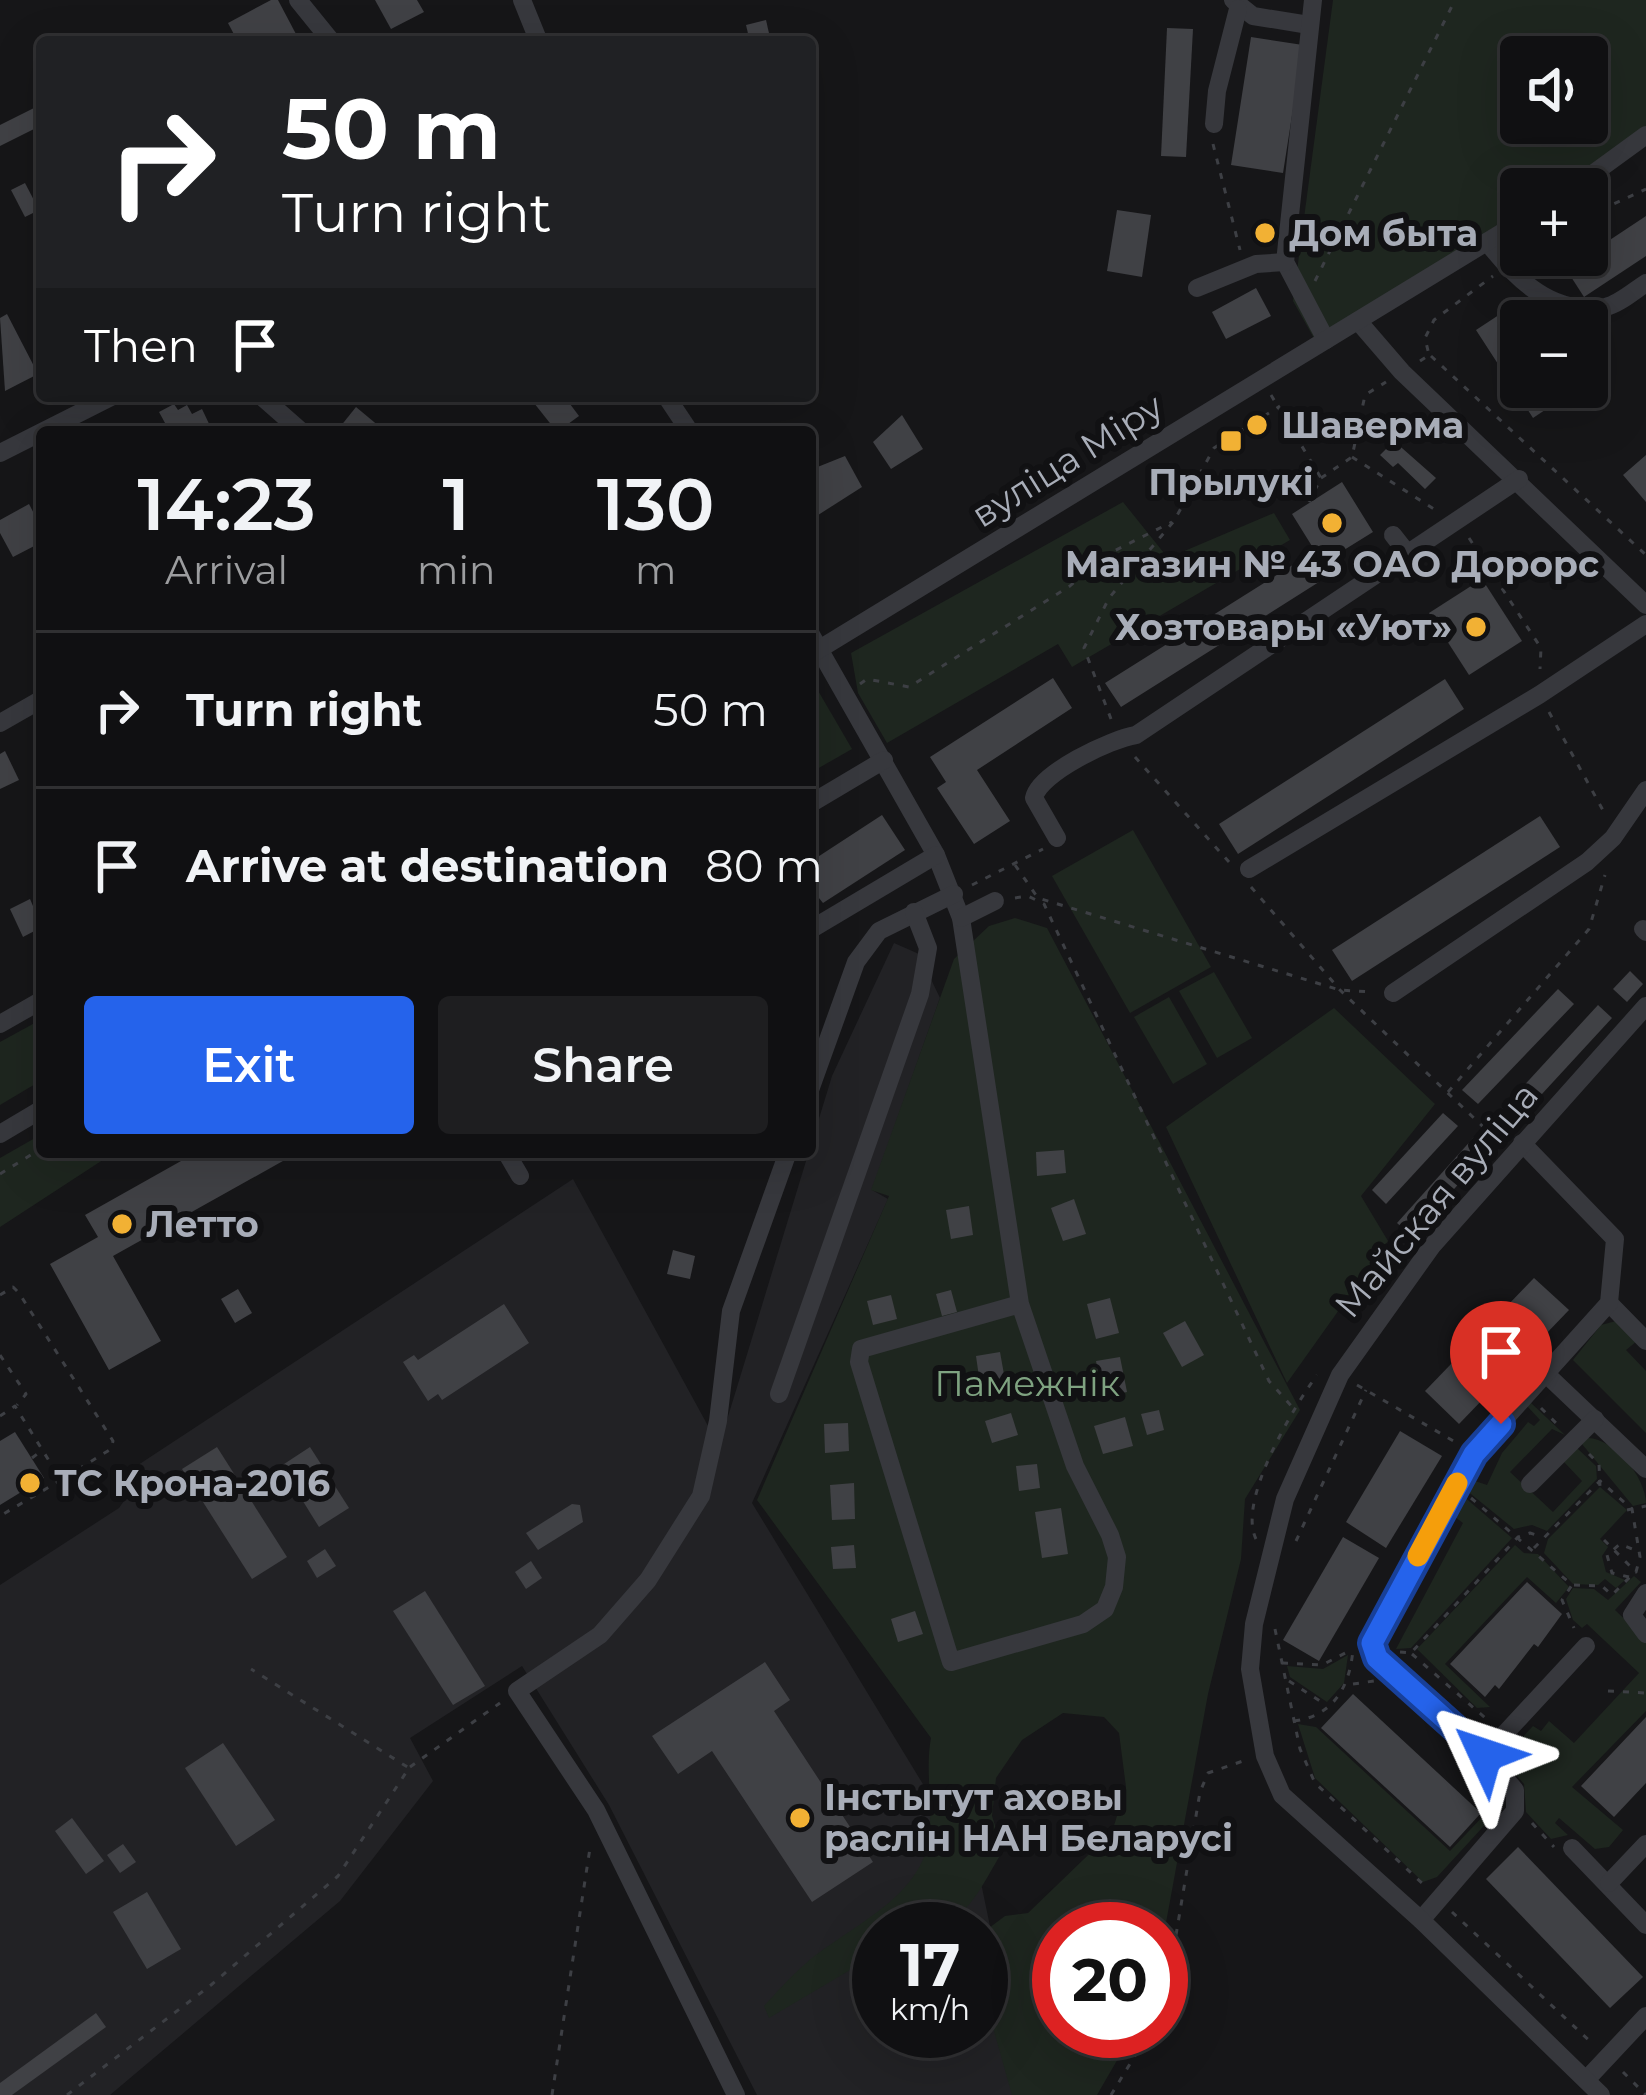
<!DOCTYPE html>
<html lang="en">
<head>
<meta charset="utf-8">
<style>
	:root { --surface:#101012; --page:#1e1e20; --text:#f1f3f6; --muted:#9c9d9f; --line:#303032; --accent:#2563eb }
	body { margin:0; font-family:Montserrat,sans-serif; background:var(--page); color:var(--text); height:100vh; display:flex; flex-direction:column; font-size:45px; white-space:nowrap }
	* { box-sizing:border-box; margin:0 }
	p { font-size:39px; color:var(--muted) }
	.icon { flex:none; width:66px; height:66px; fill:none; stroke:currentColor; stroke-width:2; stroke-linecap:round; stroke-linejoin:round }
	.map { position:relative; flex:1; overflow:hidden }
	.drawer { position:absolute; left:36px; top:426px; width:780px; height:732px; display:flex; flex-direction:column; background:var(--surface); border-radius:12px; box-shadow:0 12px 48px #0002,0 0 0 3px var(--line) }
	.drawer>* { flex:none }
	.top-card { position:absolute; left:36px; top:36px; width:780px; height:366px; border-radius:12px; box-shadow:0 12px 48px #0002,0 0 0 3px var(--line); background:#202124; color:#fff; overflow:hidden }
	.buttons { position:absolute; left:1500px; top:36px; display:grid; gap:24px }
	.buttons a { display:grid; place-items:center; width:108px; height:108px; border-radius:12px; background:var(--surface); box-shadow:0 12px 48px #0002,0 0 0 3px var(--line); font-size:60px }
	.speed { position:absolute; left:852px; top:1902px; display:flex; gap:24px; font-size:60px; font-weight:700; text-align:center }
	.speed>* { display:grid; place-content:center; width:156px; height:156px; border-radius:50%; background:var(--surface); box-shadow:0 12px 48px #0002,0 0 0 3px var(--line); line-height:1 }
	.speed small { font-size:30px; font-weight:400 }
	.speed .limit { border:18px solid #d22; background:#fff; color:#111 }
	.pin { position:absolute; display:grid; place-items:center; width:102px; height:102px; color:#fff; margin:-123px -51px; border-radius:50% 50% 50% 0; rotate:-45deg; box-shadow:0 0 12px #0007 }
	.pin .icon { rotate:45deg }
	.me { position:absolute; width:132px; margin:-66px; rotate:312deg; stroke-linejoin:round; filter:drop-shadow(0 0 9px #0008) }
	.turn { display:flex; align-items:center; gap:42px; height:252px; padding:0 48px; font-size:54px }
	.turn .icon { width:156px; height:156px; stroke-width:2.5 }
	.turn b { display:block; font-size:84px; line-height:102px }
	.then { display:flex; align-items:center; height:114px; padding:0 48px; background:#0003; gap:24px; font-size:45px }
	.eta { display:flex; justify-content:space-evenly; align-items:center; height:204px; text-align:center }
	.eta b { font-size:72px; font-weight:600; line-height:84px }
	.action { display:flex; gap:24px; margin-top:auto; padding:24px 48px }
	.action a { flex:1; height:138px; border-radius:12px; background:var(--accent); color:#fff; font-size:48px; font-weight:600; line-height:138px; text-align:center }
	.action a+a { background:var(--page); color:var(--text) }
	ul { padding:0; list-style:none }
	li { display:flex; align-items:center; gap:36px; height:156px; padding:0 48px; border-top:3px solid var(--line) }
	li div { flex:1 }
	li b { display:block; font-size:45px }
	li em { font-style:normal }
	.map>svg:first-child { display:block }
	.built { fill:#222225; fill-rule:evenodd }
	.green { fill:#1e261f; fill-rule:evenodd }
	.building { fill:#404145 }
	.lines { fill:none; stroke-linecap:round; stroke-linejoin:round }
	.path { stroke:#3d3f44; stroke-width:3; stroke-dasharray:6 9; stroke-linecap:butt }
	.minor { stroke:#37383d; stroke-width:18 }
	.route-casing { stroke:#184099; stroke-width:30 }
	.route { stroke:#2563eb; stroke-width:21 }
	.slow { stroke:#f59e0b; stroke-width:21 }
	.poi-dot { fill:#f2b134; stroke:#111113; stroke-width:4.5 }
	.labels { text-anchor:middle; stroke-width:12; stroke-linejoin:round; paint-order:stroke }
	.poi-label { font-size:36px; font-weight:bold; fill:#a8adb8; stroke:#111113; text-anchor:start }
	.street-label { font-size:36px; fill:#a8adb8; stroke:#111113 }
	.park-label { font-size:36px; fill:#7fa381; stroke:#111113 }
</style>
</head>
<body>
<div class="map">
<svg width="1646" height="2095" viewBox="0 0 1646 2095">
	<rect width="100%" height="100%" fill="#161618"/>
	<path class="built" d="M 894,943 L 919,954 L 940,998 L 872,1190 L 888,1199 L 752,1503 L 980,1878 L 1025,2095 L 757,2095 L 609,1805 L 522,1666 L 410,1738 L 433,1781 L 340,1901 L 110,2095 L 0,2095 L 0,1585 L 119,1508 L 139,1480 L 132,1469 L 573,1179 L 719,1446 L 832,1076 ZM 879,1929 L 981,1929 L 981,2031 L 879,2031 Z"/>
	<g class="green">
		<path d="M 1333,0 L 1646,0 L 1646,128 L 1562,189 L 1521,189 L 1521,215 L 1315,340 L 1293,301 ZM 1521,57 L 1587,57 L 1587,123 L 1521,123 Z"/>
		<polygon points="1123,502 1168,558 1274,513 1290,540 1072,667 1058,644 887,743 858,693 851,653"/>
		<polygon points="813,682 852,749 810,773 810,684"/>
		<polygon points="1133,830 1211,967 1130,1013 1052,876"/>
		<path d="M 1015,918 L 1047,928 L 1300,1410 L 1245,1499 L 1241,1559 L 1208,1694 L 1161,1950 L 1161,1929 L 1059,1929 L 1059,2031 L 1134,2031 L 1097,2095 L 1012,2095 L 981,1985 L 981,1934 L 1005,1916 L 1028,1913 L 1112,1832 L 1126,1787 L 1119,1733 L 1104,1717 L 1063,1713 L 1022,1740 L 996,1778 L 992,1816 L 1003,1850 C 963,1920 962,1929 879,1929 L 879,1953 L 769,2018 L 764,2006 C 777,1992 790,1977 804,1965 C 843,1930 910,1904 926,1851 C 936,1817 924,1774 931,1738 L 757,1500 L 889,1196 L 871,1190 L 954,959 L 989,926 Z"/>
		<polygon points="1214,972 1252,1038 1217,1058 1179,991"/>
		<polygon points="1169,997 1207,1064 1173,1084 1134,1017"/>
		<polygon points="1334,1008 1435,1104 1361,1196 1388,1241 1287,1383 1166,1127"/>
		<polygon points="42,1019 42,1080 0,1105 0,1042"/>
		<polygon points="42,1134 42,1152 115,1152 0,1227 0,1158"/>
		<polygon points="1616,1321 1637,1341 1626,1350 1646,1371 1646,1433 1573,1360 1601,1325"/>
		<polygon points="1530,1402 1565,1435 1552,1429 1510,1472 1553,1512 1582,1481 1564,1462 1577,1448 1596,1466 1597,1479 1547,1531 1532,1525 1514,1529 1466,1490 1472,1480 1487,1485 1502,1453 1528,1422 1534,1426 1540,1420 1527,1406"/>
		<path d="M 1588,1438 C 1615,1439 1645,1477 1646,1503 L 1633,1506 L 1582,1444 Z"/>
		<polygon points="1600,1487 1627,1510 1600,1539 1608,1547 1602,1556 1606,1572 1625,1580 1616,1588 1605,1579 1598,1585 1573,1584 1544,1553 1548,1539"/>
		<polygon points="1462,1495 1512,1538 1411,1648 1396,1649 1463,1523 1451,1514"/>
		<polygon points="1515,1545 1524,1553 1538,1554 1569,1587 1556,1603 1527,1577 1445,1664 1490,1707 1477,1708 1417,1649"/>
		<polygon points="1634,1576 1641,1582 1615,1610 1646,1640 1646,1711 1572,1787 1623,1830 1609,1847 1595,1849 1559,1818 1555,1823 1568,1835 1551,1839 1526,1812 1524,1784 1502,1759 1533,1726 1541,1731 1549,1721 1574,1743 1639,1673 1587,1624 1582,1628 1573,1620 1566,1599 1573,1588 1594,1589 1608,1600"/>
		<polygon points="1348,1655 1344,1683 1327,1702 1290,1677 1287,1666 1323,1669"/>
		<polygon points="1298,1724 1316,1727 1450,1851 1486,1813 1471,1798 1491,1779 1503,1792 1503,1805 1437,1877 1423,1882 1315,1778"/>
	</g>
	<g class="building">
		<polygon points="271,0 278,0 297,36 286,42 238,42 228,23"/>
		<polygon points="375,0 417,0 424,12 391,29"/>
		<polygon points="766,20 771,42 750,42 746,25"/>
		<polygon points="1167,28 1193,29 1186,157 1161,156"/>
		<polygon points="1251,37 1303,45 1283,173 1231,165"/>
		<polygon points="42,104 42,125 0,146 0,125"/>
		<polygon points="25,183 39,210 25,217 11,190"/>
		<polygon points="1117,210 1151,215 1142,277 1107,271"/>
		<polygon points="1646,216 1646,256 1584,297 1566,269"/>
		<polygon points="1256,288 1271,316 1226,339 1212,312"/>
		<polygon points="1514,305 1525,321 1521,387 1568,387 1572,392 1533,418 1476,330"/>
		<polygon points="7,314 38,374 5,391 0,318"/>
		<polygon points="543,396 564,396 579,416 557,432 534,403"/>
		<polygon points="174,404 178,410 187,405 192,414 202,409 212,430 170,432 159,412"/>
		<polygon points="356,407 386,432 336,432"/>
		<polygon points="902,415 923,449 891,469 873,442"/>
		<polygon points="1394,441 1436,478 1425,489 1398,463 1393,467 1380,455"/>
		<polygon points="1646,455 1646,502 1623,475"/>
		<polygon points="845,456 862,487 815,517 810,509 810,470"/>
		<polygon points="1342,482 1373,532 1323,563 1330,575 1121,707 1105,683 1315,551 1292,514"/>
		<polygon points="29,504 42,529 42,542 13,557 0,533 0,520"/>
		<polygon points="1482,579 1522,641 1469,675 1429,613"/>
		<polygon points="1053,678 1072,708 977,770 1010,821 974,844 937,788 946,782 930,757"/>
		<polygon points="1445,679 1464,709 1238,854 1219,824"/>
		<polygon points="5,751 19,780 0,789 0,754"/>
		<polygon points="882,815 905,850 823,903 810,887 810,862"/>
		<polygon points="1540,816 1560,847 1352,981 1332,950"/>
		<polygon points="30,899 42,927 23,937 10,909"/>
		<polygon points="1630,971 1643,984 1627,1002 1613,989"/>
		<polygon points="1558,989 1574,1004 1478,1104 1462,1090"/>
		<polygon points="1598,1005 1612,1018 1508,1131 1494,1118"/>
		<polygon points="1443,1113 1458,1126 1386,1204 1372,1190"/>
		<polygon points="1474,1137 1489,1150 1412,1236 1397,1223"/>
		<polygon points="1064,1150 1066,1173 1037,1176 1036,1152"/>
		<polygon points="197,1152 287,1152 290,1157 113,1256 161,1341 109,1370 50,1264 98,1237 85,1215"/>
		<polygon points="1074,1199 1086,1234 1063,1241 1051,1208"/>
		<polygon points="969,1206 973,1235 951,1239 946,1210"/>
		<polygon points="673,1250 695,1256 690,1279 667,1274"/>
		<polygon points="1534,1278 1569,1310 1459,1424 1425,1391"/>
		<polygon points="238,1289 252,1313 235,1323 221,1299"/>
		<polygon points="951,1290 957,1312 942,1316 936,1294"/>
		<polygon points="891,1295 897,1319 873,1325 867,1301"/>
		<polygon points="1110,1298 1119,1333 1096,1339 1087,1304"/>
		<polygon points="504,1304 529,1343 442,1400 438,1394 428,1401 403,1362 414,1355 418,1360"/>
		<polygon points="1185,1321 1204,1355 1182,1367 1163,1333"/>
		<polygon points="1000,1352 1005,1380 980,1384 976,1356"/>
		<polygon points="1120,1357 1127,1392 1103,1397 1096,1361"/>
		<polygon points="1159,1410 1164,1430 1147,1435 1141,1414"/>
		<polygon points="1011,1413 1018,1435 992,1443 985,1421"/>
		<polygon points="1125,1417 1133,1446 1103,1454 1094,1426"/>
		<polygon points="848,1423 849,1451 825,1453 824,1424"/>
		<polygon points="1400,1431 1442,1456 1386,1548 1346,1522"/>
		<polygon points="15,1432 44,1478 0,1505 0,1441"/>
		<polygon points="217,1447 287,1557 252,1579 182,1469"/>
		<polygon points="310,1447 349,1508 319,1527 281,1466"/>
		<polygon points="1037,1464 1040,1488 1019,1491 1016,1466"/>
		<polygon points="854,1483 855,1519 832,1520 830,1485"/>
		<polygon points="572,1504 580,1505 583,1522 538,1550 526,1533"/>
		<polygon points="1061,1508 1068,1554 1042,1558 1035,1512"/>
		<polygon points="1343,1537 1379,1558 1319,1661 1283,1640"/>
		<polygon points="854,1545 856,1568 833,1569 831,1547"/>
		<polygon points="325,1549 336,1566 317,1578 307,1561"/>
		<polygon points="531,1561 542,1578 526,1589 515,1572"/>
		<polygon points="1527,1582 1562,1614 1538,1647 1534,1644 1499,1689 1495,1685 1485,1697 1450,1664"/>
		<polygon points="425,1591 485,1686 453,1705 393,1611"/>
		<polygon points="915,1611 923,1634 898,1642 891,1619"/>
		<polygon points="765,1662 790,1700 774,1711 873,1862 812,1902 712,1751 678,1774 652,1736"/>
		<polygon points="1353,1694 1481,1813 1450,1847 1321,1728"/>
		<polygon points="1646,1717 1646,1783 1614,1817 1581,1786"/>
		<polygon points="223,1743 275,1820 236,1846 185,1768"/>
		<polygon points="72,1818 104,1861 86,1874 55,1831"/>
		<polygon points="123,1844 136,1862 120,1873 107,1855"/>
		<polygon points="1518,1847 1643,1977 1610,2008 1486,1879"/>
		<polygon points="147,1892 181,1949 147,1969 113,1912"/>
		<polygon points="96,2013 106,2027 12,2095 0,2095 0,2083"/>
	</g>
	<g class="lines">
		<g class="path">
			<polyline points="1213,144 1240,250"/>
			<polyline points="1587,216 1646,189"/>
			<polyline points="1315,281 1455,0"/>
			<polyline points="1431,356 1646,555"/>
			<polyline points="1420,361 1429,355 1425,338 1434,320 1493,276"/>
			<polyline points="1271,395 1321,478 1309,502"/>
			<polyline points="1352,457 1434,509"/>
			<polyline points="1321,478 1352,457 1365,395 1386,382"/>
			<polyline points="1469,538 1541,648 1540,669"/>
			<polyline points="860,684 867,679 909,687 1070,586 1104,556 1172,522"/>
			<polyline points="810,695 823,694"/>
			<polyline points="1549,712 1605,814"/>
			<polyline points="1111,719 1084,648 1109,598 1174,521 1214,448 1280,406"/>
			<polyline points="1135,757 1229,862"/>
			<polyline points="1015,865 1038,898 1340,990 1372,992"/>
			<polyline points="972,885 1043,849"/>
			<polyline points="1251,887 1340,990 1499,1142"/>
			<polyline points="1015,898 1028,896 1044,904 1269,1381 1294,1409"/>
			<polyline points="1448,1092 1589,929 1605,875"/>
			<polyline points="0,1174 42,1148"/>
			<polyline points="0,1295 13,1287 19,1293 113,1441 111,1449 61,1480"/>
			<polyline points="0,1355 26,1394 17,1405"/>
			<polyline points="1357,1385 1457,1443"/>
			<polyline points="1541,1408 1560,1427"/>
			<polyline points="0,1416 15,1406 61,1480 0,1516"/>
			<polyline points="1589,1454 1599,1464 1600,1487"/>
			<polyline points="32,1458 41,1451"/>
			<polyline points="1471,1498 1572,1585 1562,1600 1574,1628"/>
			<polyline points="1627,1510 1646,1506"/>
			<path d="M 1256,1539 C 1237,1501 1293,1408 1317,1375"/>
			<polyline points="1296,1541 1366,1390"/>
			<polyline points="1534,1548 1600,1481 1632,1509 1640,1557 1636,1572 1602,1538"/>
			<polyline points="1629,1577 1612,1573 1607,1555 1620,1544 1637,1551"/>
			<polyline points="1574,1585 1602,1586 1612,1595 1635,1572"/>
			<polyline points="1275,1629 1300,1749 1315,1783 1424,1885"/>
			<polyline points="1400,1652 1411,1653 1518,1537 1530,1533 1542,1537"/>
			<polyline points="1412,1654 1491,1723"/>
			<polyline points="1282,1663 1322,1665 1351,1650"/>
			<polyline points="1289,1681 1326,1705"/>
			<polyline points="1353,1684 1374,1681"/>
			<polyline points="1608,1691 1646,1693"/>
			<path d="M 1294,1721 C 1334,1716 1350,1686 1353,1649"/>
			<polyline points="410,1767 500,1703"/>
			<polyline points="1532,1823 1554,1847"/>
			<polyline points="1452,1912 1594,2045"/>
			<polyline points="1161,1993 1173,1953 1200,1792 1208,1773 1243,1761"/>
			<polyline points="1623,2072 1646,2095"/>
			<polyline points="67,2095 211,1985 338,1876 409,1768 251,1669"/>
			<polyline points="552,2095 590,1848"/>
			<polyline points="1111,2095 1150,2031"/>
		</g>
		<g class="minor">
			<polyline points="298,0 332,42"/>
			<polyline points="522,0 539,42"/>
			<polyline points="1233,0 1253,16 1309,25"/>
			<polyline points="1313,0 1285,262 1326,340"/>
			<polyline points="1214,124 1217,91 1238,9"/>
			<polyline points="1572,189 1646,135"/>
			<path d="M 1487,242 C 1517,280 1552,316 1605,307 C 1618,305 1635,290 1646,283"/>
			<polyline points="1197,288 1256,264 1285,262"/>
			<polyline points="1358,321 1402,372 1646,605"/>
			<polyline points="261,396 302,432"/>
			<polyline points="666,396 690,432"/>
			<polyline points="0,453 113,396"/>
			<polyline points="1393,535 1408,554"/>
			<polyline points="810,633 936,855 961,918 1020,1304 861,1349 859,1362 951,1662 1083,1624 1105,1609 1114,1587 1117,1557 1110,1535 1075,1466 1020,1304"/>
			<polyline points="813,653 1521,221"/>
			<polyline points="0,723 42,699"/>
			<polyline points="810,804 884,760"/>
			<path d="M 1057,838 L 1034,798 C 1039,773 1111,739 1136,735 L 1519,479"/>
			<polyline points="1249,869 1539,695 1646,624"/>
			<polyline points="961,918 995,901"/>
			<polyline points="1643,929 1646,932"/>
			<polyline points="810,930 936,855"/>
			<polyline points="1393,993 1587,862 1613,838 1646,790"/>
			<polyline points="0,1024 42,1000"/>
			<polyline points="810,1090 856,962 879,931 954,894"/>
			<polyline points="0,1134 42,1109"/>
			<polyline points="506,1152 520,1176"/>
			<polyline points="1609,1303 1646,1341"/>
			<polyline points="1545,1373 1646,1469"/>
			<polyline points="779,1394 920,994 928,948 914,912"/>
			<polyline points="1530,1484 1595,1419"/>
			<polyline points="1646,1593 1632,1615 1646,1634"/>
			<polyline points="1485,1755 1586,1646"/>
			<polyline points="1572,1848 1646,1925"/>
			<polyline points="1609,1883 1646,1844"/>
			<polyline points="1421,1920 1515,1811 1515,1790 1485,1755 1377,1658 1372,1643 1474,1453 1609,1303 1615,1239 1522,1143"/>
			<polyline points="1586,2080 1646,2016"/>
			<polyline points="736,2095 596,1810 517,1691 600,1635 648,1580 701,1496 718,1421 731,1311 788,1152"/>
			<polyline points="1601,2095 1421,1920 1282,1795 1265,1756 1250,1669 1254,1624 1285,1499 1340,1375 1432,1246 1646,1006"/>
		</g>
	</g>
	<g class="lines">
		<g class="route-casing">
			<polyline id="route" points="1485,1755 1377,1658 1372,1643 1474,1454 1501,1424"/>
		</g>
		<use href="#route" class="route"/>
		<polyline class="slow" points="1418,1556 1457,1483"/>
	</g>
	<g class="poi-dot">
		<circle cx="1265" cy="233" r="12"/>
		<circle cx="1257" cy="425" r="12"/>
		<rect x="1219" y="429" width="24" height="24" rx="6"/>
		<circle cx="1332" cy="523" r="12"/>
		<circle cx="1476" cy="627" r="12"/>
		<circle cx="122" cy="1224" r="12"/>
		<circle cx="30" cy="1483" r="12"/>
		<circle cx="800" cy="1818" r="12"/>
	</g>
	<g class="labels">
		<g class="poi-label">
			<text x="1289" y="246">Дом быта</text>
			<text x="1281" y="438">Шаверма</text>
			<text x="1231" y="495" text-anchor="middle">Прылукі</text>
			<text x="1332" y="577" text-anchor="middle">Магазин № 43 ОАО Дорорс</text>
			<text x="1452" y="640" text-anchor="end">Хозтовары «Уют»</text>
			<text x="146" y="1237">Летто</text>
			<text x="54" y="1496">ТС Крона-2016</text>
			<text x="824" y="1810">Інстытут аховы<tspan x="824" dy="41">раслін НАН Беларусі</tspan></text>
		</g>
		<g class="street-label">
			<text transform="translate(1067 460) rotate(-32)" y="13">вуліца Міру</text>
			<text transform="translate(1436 1200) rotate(-50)" y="13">Майская вуліца</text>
		</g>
		<g class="park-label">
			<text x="1027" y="1396">Памежнік</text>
		</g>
	</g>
</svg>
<div class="buttons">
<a><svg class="icon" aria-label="sound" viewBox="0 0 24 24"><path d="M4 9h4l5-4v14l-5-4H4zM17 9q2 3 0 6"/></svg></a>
<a>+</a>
<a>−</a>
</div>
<div class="speed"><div>17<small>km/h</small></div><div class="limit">20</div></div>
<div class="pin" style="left:1501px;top:1424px;background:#d93025"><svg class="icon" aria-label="arrive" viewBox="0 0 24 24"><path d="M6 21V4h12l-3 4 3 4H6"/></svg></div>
<svg class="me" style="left:1485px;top:1755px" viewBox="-20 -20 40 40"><path d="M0-17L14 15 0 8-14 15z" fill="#2563eb" stroke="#fff" stroke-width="4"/></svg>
<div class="top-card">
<div class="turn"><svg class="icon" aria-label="right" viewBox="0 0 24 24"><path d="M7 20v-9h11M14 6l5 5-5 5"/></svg><div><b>50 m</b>Turn right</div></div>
<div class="then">Then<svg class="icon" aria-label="arrive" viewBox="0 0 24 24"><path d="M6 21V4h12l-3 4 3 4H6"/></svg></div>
</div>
<section class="drawer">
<div class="eta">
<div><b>14:23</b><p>Arrival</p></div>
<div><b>1</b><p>min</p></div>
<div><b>130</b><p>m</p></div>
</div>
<ul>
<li><svg class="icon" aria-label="right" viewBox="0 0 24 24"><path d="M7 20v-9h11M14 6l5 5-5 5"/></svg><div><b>Turn right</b></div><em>50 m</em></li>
<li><svg class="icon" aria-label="arrive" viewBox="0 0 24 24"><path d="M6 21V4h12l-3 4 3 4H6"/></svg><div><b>Arrive at destination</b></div><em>80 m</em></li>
</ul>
<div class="action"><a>Exit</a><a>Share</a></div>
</section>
</div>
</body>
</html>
